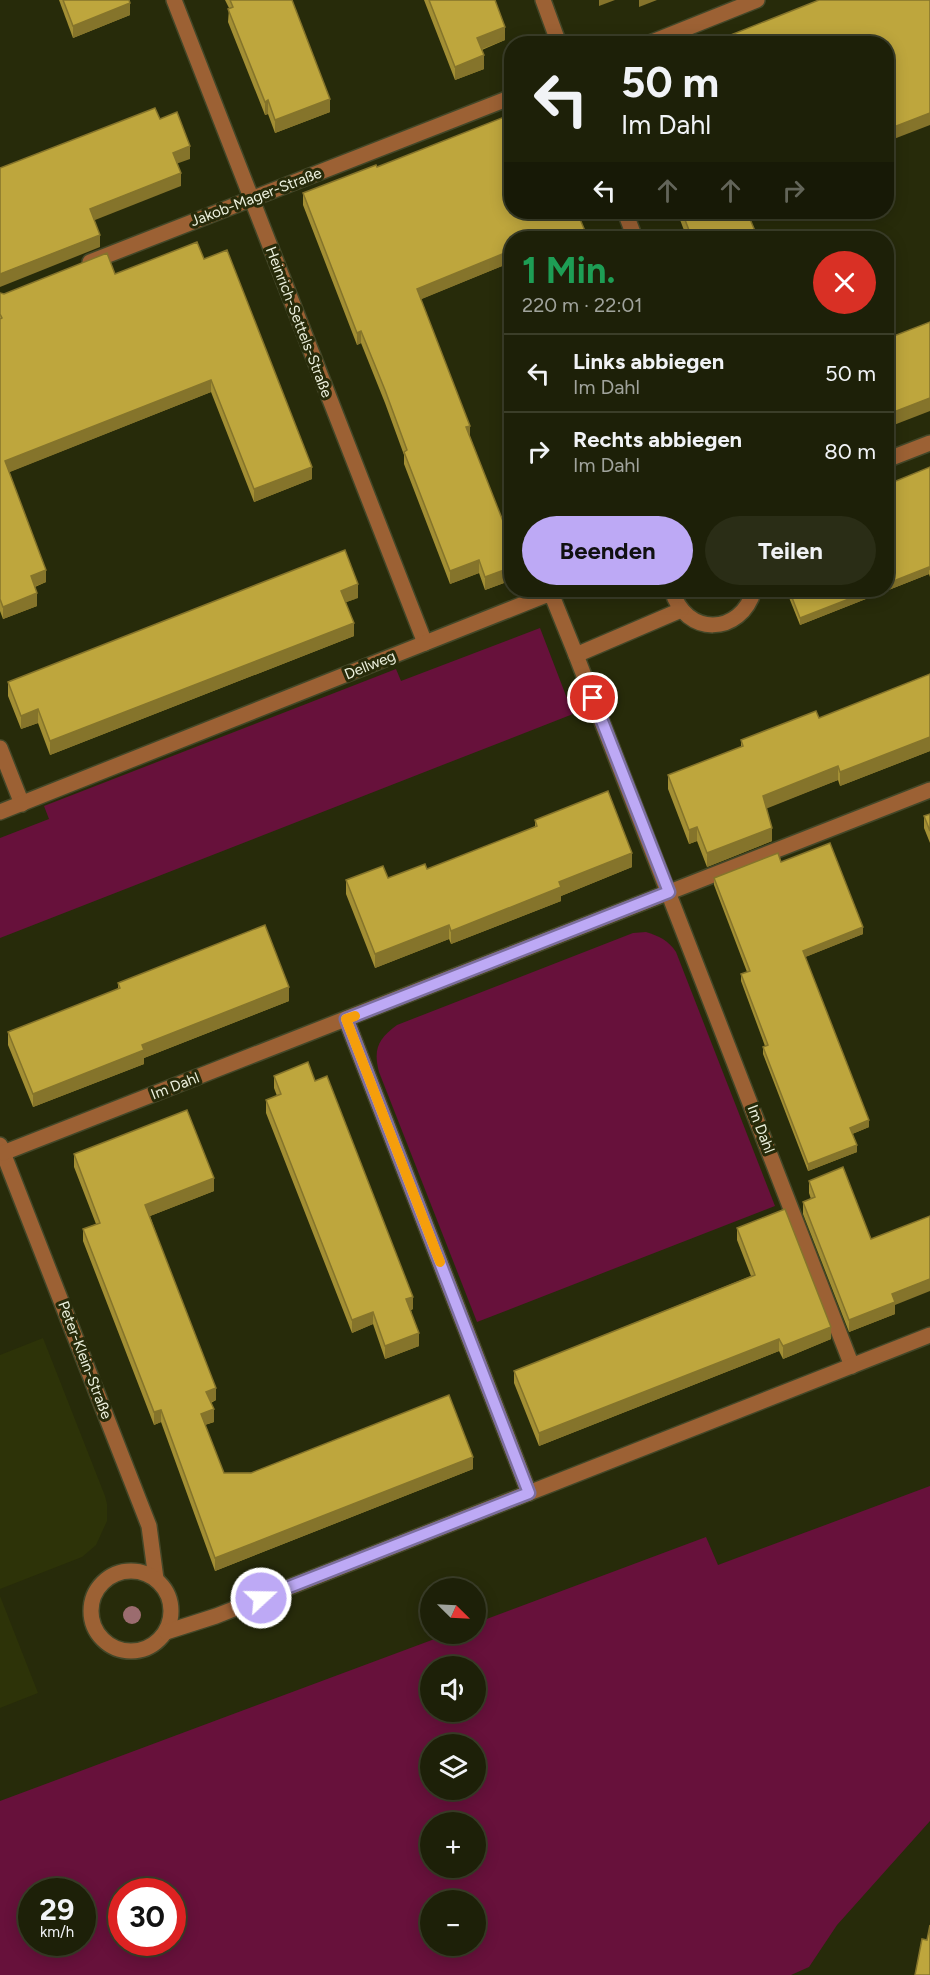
<!DOCTYPE html>
<html lang="de">
<head>
<meta charset="utf-8">
<style>
	:root { --surface:#1d2008; --page:#2a2d16; --text:#f1f3f6; --muted:#a0a39c; --line:#3b3e29; --accent:#bda9f5 }
	body { margin:0; font-family:Figtree,sans-serif; background:var(--page); color:var(--text); height:100vh; display:flex; flex-direction:column; font-size:22px; white-space:nowrap }
	* { box-sizing:border-box; margin:0 }
	p { font-size:20px; color:var(--muted) }
	.icon { flex:none; width:33px; height:33px; fill:none; stroke:currentColor; stroke-width:2; stroke-linecap:round; stroke-linejoin:round }
	.map { position:relative; flex:1; overflow:hidden }
	.panel { position:absolute; left:504px; top:231px; width:390px; height:366px; display:flex; flex-direction:column; background:var(--surface); border-radius:24px; box-shadow:0 3px 15px #0003,0 0 0 2px var(--line) }
	.panel>* { flex:none }
	.hud { position:absolute; left:504px; top:36px; width:390px; height:183px; border-radius:24px; box-shadow:0 3px 15px #0003,0 0 0 2px var(--line); background:#1d2008; color:var(--text); overflow:hidden }
	.needle { width:39px; rotate:114deg }
	.buttons { position:absolute; left:420px; top:1578px; display:grid; gap:12px }
	.buttons a { display:grid; place-items:center; width:66px; height:66px; border-radius:50%; background:var(--surface); box-shadow:0 3px 15px #0003,0 0 0 2px var(--line); font-size:30px }
	.speed { position:absolute; left:18px; top:1878px; display:flex; gap:12px; font-size:30px; font-weight:700; text-align:center }
	.speed>* { display:grid; place-content:center; width:78px; height:78px; border-radius:50%; background:var(--surface); box-shadow:0 3px 15px #0003,0 0 0 2px var(--line); line-height:1 }
	.speed small { font-size:15px; font-weight:400 }
	.speed .limit { border:9px solid #d22; background:#fff; color:#111 }
	.pin { position:absolute; display:grid; place-items:center; width:51px; height:51px; color:#fff; margin:-26px; border:3px solid #fff; border-radius:50%; box-shadow:0 2px 6px #0007 }
	.me { position:absolute; width:66px; margin:-33px; rotate:69deg; stroke-linejoin:round; filter:drop-shadow(0 0 4px #0008) }
	.turn { display:flex; align-items:center; gap:21px; height:126px; padding:0 18px; font-size:27px }
	.turn .icon { width:78px; height:78px; stroke-width:2.5 }
	.turn b { display:block; font-size:42px; line-height:51px }
	.lanes { display:flex; align-items:center; height:57px; padding:0 18px; background:#0003; justify-content:center; gap:30px; direction:ltr }
	.lanes .off { opacity:.35 }
	.round { display:grid; place-items:center; flex:none; width:63px; height:63px; border-radius:32px; background:var(--page) }
	.overview { display:flex; align-items:center; justify-content:space-between; height:102px; padding:0 18px }
	h1 { font-size:36px; font-weight:700; line-height:45px; color:#1e9e55 }
	.button { display:flex; gap:12px; margin-top:auto; padding:12px 18px }
	.button a { flex:1; height:69px; border-radius:36px; background:var(--accent); color:#111; font-size:24px; font-weight:700; line-height:69px; text-align:center }
	.button a+a { background:var(--page); color:var(--text) }
	ul { padding:0; list-style:none }
	li { display:flex; align-items:center; gap:18px; height:78px; padding:0 18px; border-top:2px solid var(--line) }
	li div { flex:1 }
	li b { display:block; font-size:22px }
	li em { font-style:normal }
	.map>svg:first-child { display:block }
	.built { fill:#2d3308 }
	.green { fill:#67113b; fill-rule:evenodd }
	.lines { fill:none; stroke-linecap:round; stroke-linejoin:round }
	.minor-casing { stroke:#434728; stroke-width:18 }
	.minor { stroke:#9c6134; stroke-width:15 }
	.tree { fill:#9b6c6f }
	.wall { fill:#a38f34 }
	.shaded-wall { fill:#85742b }
	.building { fill:#bea63d; stroke:#85742b; stroke-width:1.5 }
	.route-casing { stroke:#7b6e9f; stroke-width:15 }
	.route { stroke:#bda9f5; stroke-width:10 }
	.slow { stroke:#f59e0b; stroke-width:10 }
	.labels { text-anchor:middle; stroke-width:6; stroke-linejoin:round; paint-order:stroke }
	.street-label { font-size:15px; fill:#edf1de; stroke:#272b0a }
</style>
</head>
<body>
<div class="map">
<svg width="930" height="1975" viewBox="0 0 930 1975">
	<rect width="100%" height="100%" fill="#272b0a"/>
	<g class="built">
		<polygon points="43,1338 105,1496 107,1504 107,1521 96,1545 82,1557 0,1589 0,1355"/>
		<polygon points="0,1596 38,1693 0,1708"/>
	</g>
	<g class="green">
		<polygon points="540,628 573,714 0,938 0,838 49,819 44,806 396,669 401,681"/>
		<path d="M 646,932 C 659,936 668,940 676,952 L 775,1206 L 477,1322 L 379,1072 C 373,1049 378,1039 397,1025 L 633,933 Z"/>
		<path d="M 930,1486 L 930,1821 L 837,1925 L 809,1967 L 791,1975 L 0,1975 L 0,1801 L 448,1634 L 476,1634 L 476,1623 L 706,1537 L 718,1565 ZM 430,1666 L 476,1666 L 476,1712 L 430,1712 ZM 430,1744 L 476,1744 L 476,1790 L 430,1790 ZM 430,1822 L 476,1822 L 476,1868 L 430,1868 ZM 32,1892 L 82,1892 L 82,1942 L 32,1942 ZM 122,1892 L 172,1892 L 172,1942 L 122,1942 ZM 430,1900 L 476,1900 L 476,1946 L 430,1946 Z"/>
	</g>
	<g class="lines">
		<g class="minor-casing">
			<g id="minor">
				<polyline points="174,0 425,643"/>
				<polyline points="543,0 559,44"/>
				<polyline points="647,44 757,0"/>
				<polyline points="625,212 635,238"/>
				<polyline points="90,262 512,97"/>
				<polyline points="886,460 930,443"/>
				<path d="M 672,590 C 685,637 741,636 754,590"/>
				<polyline points="576,655 852,1366"/>
				<polyline points="0,748 22,804"/>
				<polyline points="0,812 551,593 576,655 681,610"/>
				<polyline points="346,1019 529,1493"/>
				<polyline points="0,1145 149,1526 156,1579"/>
				<polyline points="3,1153 930,790"/>
				<circle cx="131" cy="1611" r="40"/>
				<polyline points="166,1632 216,1616 930,1335"/>
			</g>
		</g>
		<use href="#minor" class="minor"/>
	</g>
	<circle class="tree" cx="132" cy="1615" r="9"/>
	<g class="wall">
		<polygon points="59,0 129,0 130,15 73,38"/>
		<polygon points="225,0 292,0 330,112 275,133 268,114 265,115 228,22 229,8"/>
		<polygon points="424,0 495,0 505,40 482,50 484,69 455,80"/>
		<polygon points="377,167 512,238 512,262 421,299 470,437 512,544 512,580 485,590 479,573 450,584 404,464 404,455 385,403 361,343 357,345 303,205 303,193"/>
		<polygon points="677,212 747,212 758,238 687,238"/>
		<polygon points="204,259 312,479 254,502 211,392 9,472 46,582 35,587 37,606 3,619 0,611 0,293 4,294"/>
		<polygon points="930,467 930,577 929,574 800,625 786,590 886,590"/>
		<polygon points="358,598 346,602 354,636 50,755 38,723 21,729 8,696 8,682"/>
		<polygon points="930,674 930,751 840,786 838,780 766,808 772,841 707,867 697,841 689,844 668,789 668,775 741,747 741,740 819,718"/>
		<polygon points="930,814 930,843 924,828 924,816"/>
		<polygon points="535,820 632,867 561,896 561,901 451,944 449,939 375,968 346,894 346,880 388,878 427,869 535,827"/>
		<polygon points="781,862 863,934 805,957 869,1127 852,1134 857,1152 808,1171 763,1054 763,1047 765,1046 741,981 741,974 747,972 714,885 714,878"/>
		<polygon points="118,983 289,1001 144,1058 144,1064 33,1107 8,1045 8,1032 118,989"/>
		<polygon points="274,1076 413,1309 411,1310 419,1346 385,1359 373,1324 352,1333 266,1113 266,1100 277,1096 274,1088"/>
		<polygon points="74,1154 214,1191 150,1216 216,1400 211,1403 214,1422 205,1425 224,1473 473,1469 215,1571 161,1422 154,1425 83,1241 83,1229 96,1224 74,1167"/>
		<polygon points="809,1181 871,1239 895,1305 895,1314 849,1332 803,1214 803,1202 811,1199 809,1193"/>
		<polygon points="737,1228 831,1339 783,1359 779,1351 539,1446 514,1383 514,1371 751,1276 737,1240"/>
	</g>
	<g class="shaded-wall">
		<polygon points="599,0 615,0 599,6"/>
		<polygon points="639,0 657,0 639,7"/>
		<polygon points="130,3 130,15 73,38 73,26"/>
		<polygon points="505,27 505,40 477,51 477,38"/>
		<polygon points="484,55 484,69 455,80 455,67"/>
		<polygon points="330,99 330,112 275,133 275,120"/>
		<polygon points="268,100 268,114 265,115 265,102"/>
		<polygon points="930,113 930,125 886,142 886,130"/>
		<polygon points="190,146 190,159 173,165 173,153"/>
		<polygon points="181,173 181,186 90,222 90,209"/>
		<polygon points="100,235 100,247 0,287 0,274"/>
		<polygon points="512,250 512,262 417,301 417,289"/>
		<polygon points="361,331 361,343 357,345 357,333"/>
		<polygon points="211,380 211,392 5,474 5,461"/>
		<polygon points="930,398 930,411 886,428 886,415"/>
		<polygon points="470,426 470,438 466,427"/>
		<polygon points="312,467 312,479 254,502 254,489"/>
		<polygon points="479,560 479,573 450,584 450,571"/>
		<polygon points="512,567 512,580 485,590 485,577"/>
		<polygon points="929,567 929,574 800,625 800,618 872,590 886,590 886,584"/>
		<polygon points="46,570 46,582 31,588 31,576"/>
		<polygon points="358,584 358,598 341,604 341,591"/>
		<polygon points="37,593 37,606 3,619 3,607"/>
		<polygon points="354,623 354,636 50,755 50,741"/>
		<polygon points="38,709 38,723 21,729 21,716"/>
		<polygon points="930,737 930,751 840,786 840,772"/>
		<polygon points="838,766 838,780 763,810 763,796"/>
		<polygon points="697,827 697,841 689,844 689,830"/>
		<polygon points="772,828 772,841 707,867 707,853"/>
		<polygon points="632,853 632,867 561,896 561,901 451,944 451,931 559,882"/>
		<polygon points="449,925 449,939 375,968 375,954"/>
		<polygon points="863,927 863,934 803,958 803,951"/>
		<polygon points="289,987 289,1001 144,1058 144,1064 33,1107 33,1094 142,1045"/>
		<polygon points="869,1120 869,1127 850,1135 850,1128"/>
		<polygon points="857,1145 857,1152 808,1171 808,1164"/>
		<polygon points="214,1178 214,1191 145,1218 145,1205"/>
		<polygon points="930,1279 930,1291 895,1305 895,1314 849,1332 849,1320 892,1294"/>
		<polygon points="413,1297 413,1309 406,1311 406,1299"/>
		<polygon points="373,1312 373,1324 352,1333 352,1320"/>
		<polygon points="831,1327 831,1339 783,1359 783,1346"/>
		<polygon points="419,1333 419,1346 385,1359 385,1346"/>
		<polygon points="779,1339 779,1351 539,1446 539,1433"/>
		<polygon points="216,1388 216,1400 206,1404 206,1392"/>
		<polygon points="214,1409 214,1422 201,1426 201,1414"/>
		<polygon points="161,1410 161,1422 154,1425 154,1412"/>
		<polygon points="473,1457 473,1469 215,1571 215,1558"/>
	</g>
	<g class="building">
		<polygon points="63,0 129,0 130,3 73,26"/>
		<polygon points="230,0 292,0 330,99 275,120 268,100 265,102 228,9 233,7"/>
		<polygon points="429,0 495,0 505,27 477,38 484,55 455,67"/>
		<polygon points="819,0 930,0 930,113 886,130 886,44 708,44"/>
		<polygon points="155,108 160,119 177,112 190,146 173,153 181,173 90,209 100,235 0,274 0,168"/>
		<polygon points="512,114 512,212 577,212 588,238 512,238 512,250 417,289 470,426 466,427 512,544 512,567 485,577 479,560 450,571 404,452 407,450 385,390 361,331 357,333 303,193 376,165 377,167"/>
		<polygon points="682,212 747,212 758,238 692,238"/>
		<polygon points="197,242 204,259 227,250 312,467 254,489 211,380 5,461 46,570 31,576 37,593 3,607 0,599 0,319 2,318 0,314 0,293 4,294 107,253 115,274"/>
		<polygon points="930,322 930,398 886,415 886,339"/>
		<polygon points="930,467 930,570 929,567 886,584 886,485"/>
		<polygon points="345,550 358,584 341,591 354,623 50,741 38,709 21,716 8,682"/>
		<polygon points="789,590 872,590 800,618"/>
		<polygon points="930,674 930,737 840,772 838,766 763,796 772,828 707,853 697,827 689,830 668,775 743,746 741,740 816,711 819,718"/>
		<polygon points="608,791 632,853 559,882 561,887 451,931 449,925 375,954 346,880 383,866 388,878 425,864 427,869 537,826 535,820"/>
		<polygon points="930,814 930,831 924,816"/>
		<polygon points="830,843 863,927 803,951 869,1120 850,1128 857,1145 808,1164 763,1047 768,1045 741,974 750,971 714,878 778,853 781,862"/>
		<polygon points="265,925 289,987 142,1045 144,1050 33,1094 8,1032 120,988 118,983"/>
		<polygon points="308,1062 315,1081 327,1076 413,1297 406,1299 419,1333 385,1346 373,1312 352,1320 266,1100 281,1094 274,1076"/>
		<polygon points="187,1110 214,1178 145,1205 216,1388 206,1392 214,1409 201,1414 224,1473 251,1473 449,1395 473,1457 215,1558 161,1410 154,1412 83,1229 100,1223 74,1154"/>
		<polygon points="843,1167 871,1239 930,1216 930,1279 892,1294 895,1302 849,1320 803,1202 815,1197 809,1181"/>
		<polygon points="785,1209 831,1327 783,1346 779,1339 539,1433 514,1371 755,1275 737,1228"/>
		<polygon points="930,1925 930,1975 915,1975 922,1939 927,1940"/>
	</g>
	<g class="lines">
		<g class="route-casing">
			<polyline id="route" points="261,1598 529,1493 346,1019 669,892 593,698"/>
		</g>
		<use href="#route" class="route"/>
		<polyline class="slow" points="355,1016 346,1019 440,1262"/>
	</g>
	<g class="labels">
		<g class="street-label">
			<text transform="translate(256 197) rotate(-21)" y="5">Jakob-Mager-Straße</text>
			<text transform="translate(299 322) rotate(69)" y="5">Heinrich-Settels-Straße</text>
			<text transform="translate(370 665) rotate(-22)" y="5">Dellweg</text>
			<text transform="translate(175 1086) rotate(-21)" y="5">Im Dahl</text>
			<text transform="translate(761 1129) rotate(69)" y="5">Im Dahl</text>
			<text transform="translate(85 1360) rotate(69)" y="5">Peter-Klein-Straße</text>
		</g>
	</g>
</svg>
<div class="buttons">
<a><svg class="needle" viewBox="-14 -14 28 28"><path d="M0-13l5 13h-10z" fill="#e53935"/><path d="M0 13l5-13h-10z" fill="#a0a39c"/></svg></a>
<a><svg class="icon" aria-label="sound" viewBox="0 0 24 24"><path d="M4 9h4l5-4v14l-5-4H4zM17 9q2 3 0 6"/></svg></a>
<a><svg class="icon" aria-label="layers" viewBox="0 0 24 24"><path d="M12 4l9 5-9 5-9-5zM3 14l9 5 9-5"/></svg></a>
<a>+</a>
<a>−</a>
</div>
<div class="speed"><div>29<small>km/h</small></div><div class="limit">30</div></div>
<div class="pin" style="left:593px;top:698px;background:#d93025"><svg class="icon" aria-label="arrive" viewBox="0 0 24 24"><path d="M6 21V4h12l-3 4 3 4H6"/></svg></div>
<svg class="me" style="left:261px;top:1598px" viewBox="-20 -20 40 40"><circle r="17" fill="#bda9f5" stroke="#fff" stroke-width="3"/><path d="M0-11L8 9 0 5-8 9z" fill="#fff"/></svg>
<div class="hud">
<div class="turn"><svg class="icon" aria-label="left" viewBox="0 0 24 24"><path d="M17 20v-9H6M10 6l-5 5 5 5"/></svg><div><b>50 m</b>Im Dahl</div></div>
<div class="lanes"><svg class="icon" aria-label="left" viewBox="0 0 24 24"><path d="M17 20v-9H6M10 6l-5 5 5 5"/></svg><svg class="icon off" aria-label="ahead" viewBox="0 0 24 24"><path d="M12 20V5M6 11l6-6 6 6"/></svg><svg class="icon off" aria-label="ahead" viewBox="0 0 24 24"><path d="M12 20V5M6 11l6-6 6 6"/></svg><svg class="icon off" aria-label="right" viewBox="0 0 24 24"><path d="M7 20v-9h11M14 6l5 5-5 5"/></svg></div>
</div>
<section class="panel">
<div class="overview"><div><h1>1 Min.</h1><p>220 m · 22:01</p></div><a class="round" style="background:#d93025;color:#fff"><svg class="icon" aria-label="close" viewBox="0 0 24 24"><path d="M6 6l12 12M18 6L6 18"/></svg></a></div>
<ul>
<li><svg class="icon" aria-label="left" viewBox="0 0 24 24"><path d="M17 20v-9H6M10 6l-5 5 5 5"/></svg><div><b>Links abbiegen</b><p>Im Dahl</p></div><em>50 m</em></li>
<li><svg class="icon" aria-label="right" viewBox="0 0 24 24"><path d="M7 20v-9h11M14 6l5 5-5 5"/></svg><div><b>Rechts abbiegen</b><p>Im Dahl</p></div><em>80 m</em></li>
</ul>
<div class="button"><a>Beenden</a><a>Teilen</a></div>
</section>
</div>
</body>
</html>
